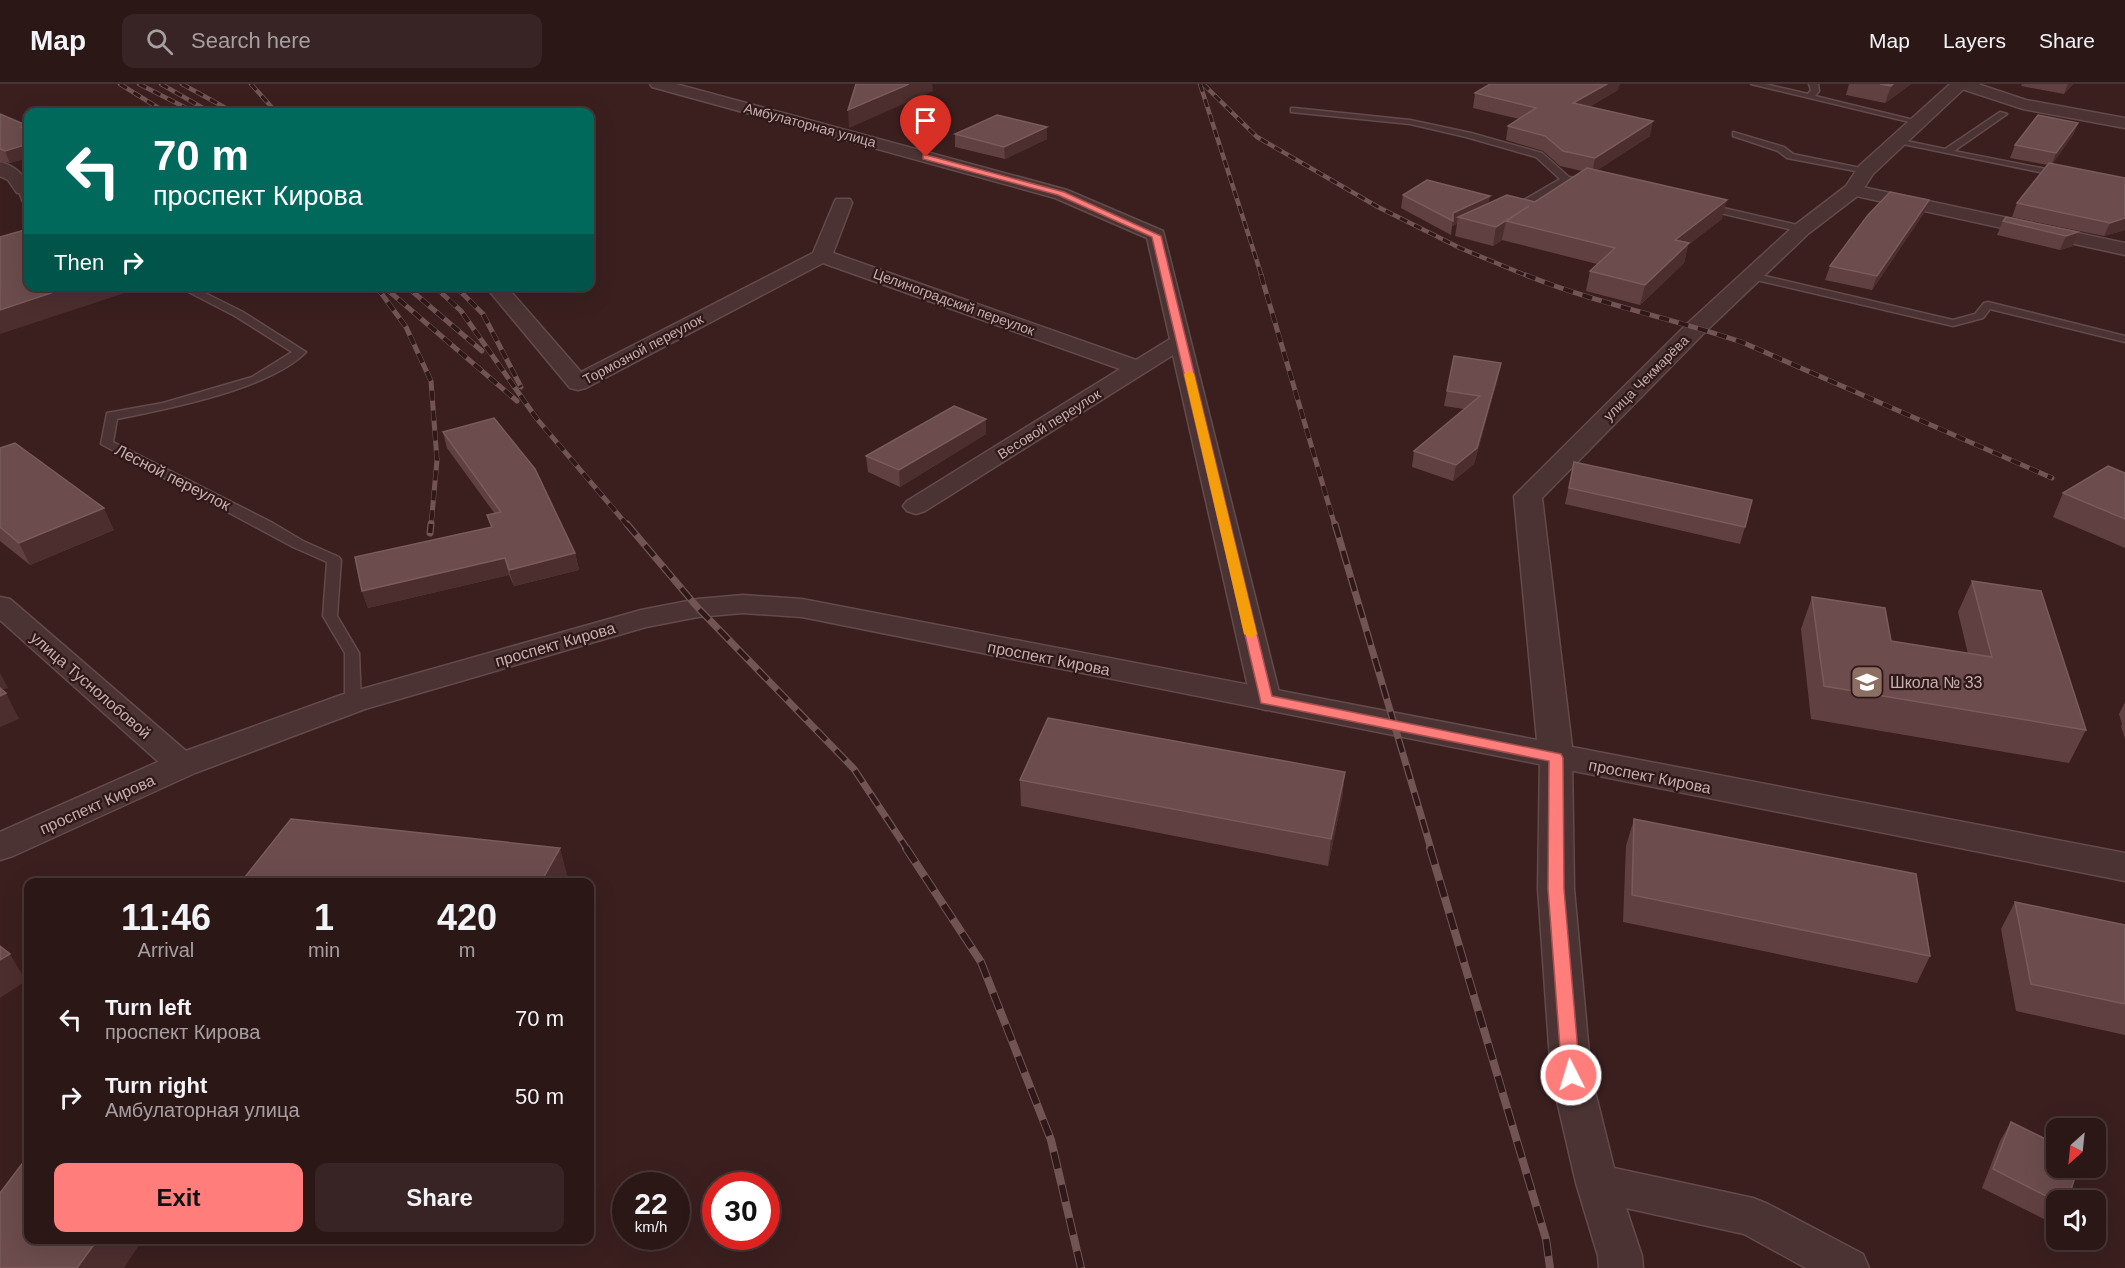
<!DOCTYPE html>
<html lang="en">
<head>
<meta charset="utf-8">
<style>
	:root { --surface:#2c1717; --page:#382424; --text:#f1f3f6; --muted:#a69fa1; --line:#483636; --accent:#ff7d7b }
	body { margin:0; font-family:Helvetica,sans-serif; background:var(--page); color:var(--text); height:100vh; display:flex; flex-direction:column; font-size:22px; white-space:nowrap }
	* { box-sizing:border-box; margin:0 }
	p { font-size:20px; color:var(--muted) }
	.icon { flex:none; width:33px; height:33px; fill:none; stroke:currentColor; stroke-width:2; stroke-linecap:round; stroke-linejoin:round }
	.map { position:relative; flex:1; overflow:hidden }
	.side { position:absolute; left:24px; top:794px; width:570px; height:366px; display:flex; flex-direction:column; background:var(--surface); border-radius:12px; box-shadow:0 6px 24px #0002,0 0 0 2px var(--line) }
	.side>* { flex:none }
	.hud { position:absolute; left:24px; top:24px; width:570px; height:183px; border-radius:12px; box-shadow:0 6px 24px #0002,0 0 0 2px var(--line); background:#00695c; color:#fff; overflow:hidden }
	.needle { width:39px; rotate:207deg }
	.buttons { position:absolute; left:2046px; top:1034px; display:grid; gap:12px }
	.buttons a { display:grid; place-items:center; width:60px; height:60px; border-radius:12px; background:var(--surface); box-shadow:0 6px 24px #0002,0 0 0 2px var(--line); font-size:30px }
	.speed { position:absolute; left:612px; top:1088px; display:flex; gap:12px; font-size:30px; font-weight:700; text-align:center }
	.speed>* { display:grid; place-content:center; width:78px; height:78px; border-radius:50%; background:var(--surface); box-shadow:0 6px 24px #0002,0 0 0 2px var(--line); line-height:1 }
	.speed small { font-size:15px; font-weight:400 }
	.speed .limit { border:9px solid #d22; background:#fff; color:#111 }
	.pin { position:absolute; display:grid; place-items:center; width:51px; height:51px; color:#fff; margin:-62px -26px; border-radius:50% 50% 50% 0; rotate:-45deg; box-shadow:0 0 6px #0007 }
	.pin .icon { rotate:45deg }
	.me { position:absolute; width:66px; margin:-33px; rotate:355deg; stroke-linejoin:round; filter:drop-shadow(0 0 4px #0008) }
	.turn { display:flex; align-items:center; gap:21px; height:126px; padding:0 30px; font-size:27px }
	.turn .icon { width:78px; height:78px; stroke-width:2.5 }
	.turn b { display:block; font-size:42px; line-height:51px }
	.then { display:flex; align-items:center; height:57px; padding:0 30px; background:#0003; gap:12px; font-size:22px }
	.eta { display:flex; justify-content:space-evenly; align-items:center; height:102px; text-align:center }
	.eta b { font-size:36px; font-weight:800; line-height:42px }
	.action { display:flex; gap:12px; margin-top:auto; padding:12px 30px }
	.action a { flex:1; height:69px; border-radius:12px; background:var(--accent); color:#111; font-size:24px; font-weight:800; line-height:69px; text-align:center }
	.action a+a { background:var(--page); color:var(--text) }
	ul { padding:0; list-style:none }
	li { display:flex; align-items:center; gap:18px; height:78px; padding:0 30px }
	li div { flex:1 }
	li b { display:block; font-size:22px }
	li em { font-style:normal }
	header { display:flex; align-items:center; gap:36px; box-sizing:border-box; height:84px; padding:0 30px; background:var(--surface); border-bottom:2px solid var(--line) }
	header strong { font-size:28px }
	nav { display:flex; gap:33px; margin-inline-start:auto; font-size:21px }
	.search { width:420px; height:54px; background:var(--page); display:flex; align-items:center; gap:15px; box-sizing:border-box; padding:0 21px; border-radius:12px; color:var(--muted); font-size:22px }
	.map>svg:first-child { display:block }
	.lines { fill:none; stroke-linecap:round; stroke-linejoin:round }
	.service-casing { stroke:#624b4a; stroke-width:3 }
	.minor-casing { stroke:#624b4a; stroke-width:3 }
	.tertiary-casing { stroke:#624b4a; stroke-width:3 }
	.service { fill:#4b3333; fill-rule:evenodd }
	.minor { fill:#4b3333; fill-rule:evenodd }
	.tertiary { fill:#4b3333; fill-rule:evenodd }
	.rail-far3-casing { stroke:#725454; stroke-width:4.5 }
	.rail-far2-casing { stroke:#725454; stroke-width:5 }
	.rail-far1-casing { stroke:#725454; stroke-width:7 }
	.rail-casing { stroke:#725454; stroke-width:8 }
	.rail-far3 { stroke:#2f1818; stroke-width:3; stroke-dasharray:8; stroke-linecap:butt }
	.rail-far2 { stroke:#2f1818; stroke-width:4; stroke-dasharray:10; stroke-linecap:butt }
	.rail-far1 { stroke:#2f1818; stroke-width:4.5; stroke-dasharray:14; stroke-linecap:butt }
	.rail { stroke:#2f1818; stroke-width:6; stroke-dasharray:17; stroke-linecap:butt }
	.wall { fill:#614041 }
	.shaded-wall { fill:#4d2e2f }
	.building { fill:#6c4c4d; stroke:#7a5b5c; stroke-width:1.5 }
	.route { fill:#ff7d7b; stroke:#a65150; stroke-width:1.5 }
	.slow { fill:#f59e0b }
	.labels { text-anchor:middle; stroke-width:4.5; stroke-linejoin:round; paint-order:stroke }
	.far-street-label { font-size:14px; fill:#c7aead; stroke:#2f1818 }
	.street-label { font-size:16px; fill:#c7aead; stroke:#2f1818 }
	.poi-label { font-size:16px; fill:#c7aead; stroke:#2f1818; text-anchor:start }
</style>
</head>
<body>
<header>
<strong>Map</strong>
<div class="search"><svg class="icon" aria-label="search" viewBox="0 0 24 24"><circle cx="10" cy="10" r="6"/><path d="M15 15l6 6"/></svg>Search here</div>
<nav><a>Map</a><a>Layers</a><a>Share</a></nav>
</header>
<div class="map">
<svg width="2125" height="1184" viewBox="0 0 2125 1184">
	<rect width="100%" height="100%" fill="#3b1f1f"/>
	<g class="lines">
		<g class="service-casing">
			<g id="service">
				<polygon points="1751,0 1765,0 1808,10 1811,6 1809,0 1818,0 1819,7 1815,12 1922,38 1918,40"/>
				<path d="M 1294,24 L 1410,36 L 1471,49 L 1542,69 L 1569,93 L 1593,98 C 1584,104 1574,95 1565,100 C 1550,107 1526,131 1510,128 L 1510,124 L 1560,95 L 1536,73 L 1466,53 L 1410,40 L 1291,28 L 1291,24 Z"/>
				<polygon points="2000,28 2007,30 1954,67 2061,88 2064,89 2064,93 1893,58 1897,55 1945,65"/>
				<polygon points="1733,48 1784,63 1793,70 1870,86 1866,89 1787,74 1778,67 1733,52"/>
				<polygon points="23,102 28,107 28,121 23,118 18,105"/>
				<polygon points="1706,120 1802,142 1807,145 1802,148 1703,125 1701,123"/>
				<polygon points="1752,189 1953,236 1975,230 1984,219 1988,218 2125,252 2125,258 1990,225 1983,234 1953,242 1748,194 1748,190"/>
				<path d="M 177,202 L 191,202 L 243,228 L 306,268 C 270,305 167,325 117,335 L 113,358 L 271,438 L 303,457 L 339,473 L 341,476 L 337,532 L 359,569 L 361,618 L 358,621 L 353,623 L 345,618 L 345,569 L 323,532 L 327,478 L 293,463 L 101,360 L 107,329 L 163,319 L 252,293 L 292,268 L 235,232 Z"/>
			</g>
		</g>
		<g class="minor-casing">
			<g id="minor">
				<polygon points="650,0 676,0 1067,106 1163,147 1281,616 1277,623 1266,626 1255,623 1251,616 1173,271 925,427 916,430 907,427 903,422 907,417 1120,285 823,179 586,304 578,306 570,304 485,202 506,202 581,288 813,169 834,119 836,115 850,115 852,119 833,169 1136,276 1170,255 1147,154 1055,114 652,3"/>
				<polygon points="1954,0 1978,0 2026,16 2125,34 2125,44 2023,25 1956,3"/>
				<path d="M 0,78 C 15,82 28,92 28,109 L 17,109 L 8,96 L 0,92 Z"/>
				<polygon points="1853,101 2125,159 2125,171 1847,110 1844,106 1847,102"/>
				<polygon points="0,513 10,515 193,673 198,681 193,689 182,692 171,689 0,536"/>
				<polygon points="1556,663 1567,666 1572,673 1574,805 1591,991 1614,1084 1753,1114 1768,1120 1863,1170 1869,1184 1806,1184 1744,1150 1626,1124 1642,1172 1643,1184 1599,1184 1598,1172 1576,1099 1551,991 1538,805 1540,673 1545,666"/>
			</g>
		</g>
		<g class="tertiary-casing">
			<polygon id="tertiary" points="1950,0 1969,0 1873,90 1860,110 1809,149 1705,248 1542,414 1572,663 2125,769 2125,797 802,533 743,529 698,533 646,543 365,625 195,689 13,772 0,776 0,748 169,673 341,611 641,526 698,515 743,511 802,515 1537,656 1514,412 1689,238 1795,141 1846,102 1859,82"/>
		</g>
		<use href="#service" class="service"/>
		<use href="#minor" class="minor"/>
		<use href="#tertiary" class="tertiary"/>
		<g class="rail-far3-casing">
			<g id="rail-far3">
				<polyline points="120,0 165,28"/>
				<polyline points="139,0 194,28"/>
				<polyline points="161,0 210,28"/>
				<polyline points="182,0 233,28"/>
				<polyline points="251,0 276,28"/>
				<polyline points="1200,0 1262,193"/>
				<polyline points="1203,0 1257,53 1378,123 1460,164 1530,193"/>
			</g>
		</g>
		<g class="rail-far2-casing">
			<g id="rail-far2">
				<polyline points="1261,191 1335,442"/>
				<path d="M 1526,191 C 1597,220 1672,234 1744,259 L 2052,394"/>
				<polyline points="376,202 406,243 431,297 437,376 431,442"/>
				<polyline points="383,202 517,317"/>
				<polyline points="406,202 482,267"/>
				<polyline points="434,202 461,227 537,335 628,442"/>
				<polyline points="455,202 483,230 521,303"/>
			</g>
		</g>
		<g class="rail-far1-casing">
			<g id="rail-far1">
				<polyline points="627,440 698,524 854,685 907,765"/>
				<polyline points="1335,440 1431,765"/>
				<polyline points="430,449 431,440"/>
			</g>
		</g>
		<g class="rail-casing">
			<g id="rail">
				<polyline points="906,764 981,878 1051,1056 1081,1184"/>
				<polyline points="1430,764 1546,1155 1550,1184"/>
			</g>
		</g>
		<use href="#rail-far3" class="rail-far3"/>
		<use href="#rail-far2" class="rail-far2"/>
		<use href="#rail-far1" class="rail-far1"/>
		<use href="#rail" class="rail"/>
	</g>
	<g class="wall">
		<polygon points="1849,0 1911,0 1885,19 1846,11"/>
		<polygon points="2022,0 2073,0 2064,10 2021,2"/>
		<polygon points="1618,6 1589,23 1650,52 1597,86 1722,135 1688,161 1684,179 1640,221 1586,207 1590,187 1597,180 1502,156 1493,162 1455,152 1457,140 1452,142 1451,151 1401,124 1403,111 1490,112 1488,119 1535,118 1582,87 1560,82 1543,67 1506,56 1508,42 1519,35 1473,24 1475,9"/>
		<polygon points="0,30 26,41 27,46 28,46 28,74 10,79 0,77"/>
		<polygon points="2078,39 2073,51 2052,80 2125,146 2104,152 2012,133 2017,119 2048,81 2010,74 2015,61"/>
		<polygon points="955,50 1047,55 1005,75 955,63"/>
		<polygon points="1924,129 1872,206 1825,196 1830,182"/>
		<polygon points="2003,137 2078,148 2073,162 2060,166 1997,151"/>
		<polygon points="1498,294 1474,380 1453,397 1412,383 1414,367 1464,325 1444,322 1447,307"/>
		<polygon points="986,335 986,350 900,403 868,388 866,372"/>
		<polygon points="443,348 575,469 579,486 514,502 509,491 368,524 362,507 491,443 487,431 495,430 447,364"/>
		<polygon points="0,364 114,446 30,481 0,457"/>
		<polygon points="1574,378 1745,443 1740,460 1565,420"/>
		<polygon points="2125,389 2125,464 2053,433 2063,409"/>
		<polygon points="1972,497 2086,646 2069,679 1811,635 1801,545 1812,513 1891,557 1968,570 1958,528"/>
		<polygon points="2125,618 2125,655 2121,642 2122,640 2119,630"/>
		<polygon points="1345,688 1342,714 1328,782 1021,722 1020,696"/>
		<polygon points="1634,735 1930,872 1917,899 1623,838 1626,762"/>
		<polygon points="2015,818 2125,841 2125,951 2016,927 2001,845"/>
		<polygon points="2011,1038 2056,1116 2056,1136 2054,1140 1982,1104 2000,1057"/>
	</g>
	<g class="shaded-wall">
		<polygon points="909,0 932,0 933,7 849,44 848,26"/>
		<polygon points="1607,0 1620,0 1618,6 1570,34 1573,19"/>
		<polygon points="1893,0 1911,0 1885,19 1891,2"/>
		<polygon points="2068,0 2073,0 2064,10"/>
		<polygon points="1653,37 1650,52 1592,90 1595,74"/>
		<polygon points="2078,39 2073,51 2051,82 2056,69"/>
		<polygon points="1047,43 1047,55 1005,75 1004,63"/>
		<polygon points="28,60 28,74 10,79 5,67"/>
		<polygon points="1490,112 1487,126 1458,133 1457,140 1452,142 1453,129"/>
		<polygon points="1727,116 1722,135 1688,161 1684,179 1640,221 1645,201 1675,156"/>
		<polygon points="1929,116 1924,129 1872,206 1877,192"/>
		<polygon points="2125,134 2125,146 2104,152 2110,139"/>
		<polygon points="1506,137 1502,156 1493,162 1496,143"/>
		<polygon points="2078,148 2073,162 2060,166 2066,152"/>
		<polygon points="72,202 139,202 140,204 0,250 0,226"/>
		<polygon points="1501,279 1498,294 1474,380 1453,397 1456,381"/>
		<polygon points="986,335 986,350 900,403 899,386"/>
		<polygon points="104,424 114,446 30,481 19,459"/>
		<polygon points="575,469 579,486 514,502 509,486"/>
		<polygon points="505,474 509,491 368,524 362,507"/>
		<polygon points="0,589 8,604 0,606"/>
		<polygon points="6,609 19,635 0,643 0,612"/>
		<polygon points="1345,688 1342,714 1328,782 1331,755"/>
		<polygon points="560,764 569,798 541,798"/>
		<polygon points="10,870 26,897 0,914 0,876"/>
		<polygon points="98,1155 143,1155 124,1184 77,1184"/>
	</g>
	<g class="building">
		<polygon points="856,0 909,0 848,26"/>
		<polygon points="1490,0 1607,0 1573,19 1653,37 1595,74 1563,67 1545,52 1508,42 1536,24 1475,9"/>
		<polygon points="1880,0 1893,0 1891,2"/>
		<polygon points="0,30 26,41 21,43 28,46 28,60 5,67 0,65"/>
		<polygon points="997,31 1047,43 1004,63 955,50"/>
		<polygon points="2038,31 2078,39 2056,69 2015,61"/>
		<polygon points="2049,79 2125,94 2125,134 2110,139 2017,119"/>
		<polygon points="1587,84 1727,116 1675,156 1689,159 1645,201 1590,187 1615,164 1506,137 1529,122 1496,143 1458,133 1507,111 1535,118"/>
		<polygon points="1427,96 1490,112 1453,129 1453,137 1403,111"/>
		<polygon points="1890,108 1929,116 1877,192 1830,182 1868,131"/>
		<polygon points="2006,133 2078,148 2066,152 2003,137"/>
		<polygon points="28,145 28,202 72,202 0,226 0,153"/>
		<polygon points="1454,272 1501,279 1477,364 1456,381 1414,367 1480,312 1447,307"/>
		<polygon points="954,322 986,335 899,386 866,372"/>
		<polygon points="494,334 535,385 575,469 509,486 505,474 362,507 355,473 492,443 487,431 501,428 443,348"/>
		<polygon points="15,359 104,424 19,459 0,443 0,364"/>
		<polygon points="1574,378 1752,416 1745,443 1569,404"/>
		<polygon points="2108,382 2125,389 2125,435 2063,409"/>
		<polygon points="1972,497 2041,507 2086,646 1824,602 1812,513 1885,524 1891,557 1992,573"/>
		<polygon points="0,604 6,609 0,612"/>
		<polygon points="1048,634 1345,688 1331,755 1020,696"/>
		<polygon points="291,735 560,764 541,798 241,798"/>
		<polygon points="1634,735 1916,790 1930,872 1632,811"/>
		<polygon points="2015,818 2125,841 2125,920 2031,900"/>
		<polygon points="0,862 10,870 0,876"/>
		<polygon points="2011,1038 2056,1060 2056,1083 2078,1083 2068,1116 2056,1117 1993,1085"/>
		<polygon points="28,1072 28,1155 98,1155 77,1184 0,1184 0,1109"/>
	</g>
	<polygon class="route" points="926,71 1064,108 1161,152 1272,612 1561,670 1563,674 1564,805 1580,991 1577,997 1571,999 1564,997 1562,991 1548,805 1549,677 1261,619 1152,153 1058,111 923,75 923,71"/>
	<polygon class="slow" points="1189,287 1194,290 1257,550 1251,554 1244,550 1184,290"/>
	<defs>
		<g id="school-square" transform="scale(1.725)"><rect x="-9" y="-9" width="18" height="18" rx="4" fill="#8d6e63" stroke="#2f1818"/><path d="M0-5L7-2L0 1L-7-2ZM-4 1L0 2.5L4 1V4Q0 6-4 4Z" fill="#fff"/></g>
	</defs>
	<g fill-rule="evenodd">
		<use href="#school-square" x="1867" y="598"/>
	</g>
	<g class="labels">
		<g class="far-street-label">
			<text transform="translate(810 41) rotate(15)" y="5">Амбулаторная улица</text>
			<text transform="translate(954 218) rotate(20)" y="5">Целиноградский переулок</text>
			<text transform="translate(643 265) rotate(-28)" y="5">Тормозной переулок</text>
			<text transform="translate(1646 294) rotate(-45)" y="5">улица Чекмарёва</text>
			<text transform="translate(1049 340) rotate(-32)" y="5">Весовой переулок</text>
		</g>
		<g class="street-label">
			<text transform="translate(173 393) rotate(27)" y="6">Лесной переулок</text>
			<text transform="translate(555 560) rotate(-16)" y="6">проспект Кирова</text>
			<text transform="translate(1049 574) rotate(11)" y="6">проспект Кирова</text>
			<text transform="translate(91 601) rotate(41)" y="6">улица Туснолобовой</text>
			<text transform="translate(1650 692) rotate(11)" y="6">проспект Кирова</text>
			<text transform="translate(97 720) rotate(-24)" y="6">проспект Кирова</text>
		</g>
		<g class="poi-label">
			<text x="1890" y="604">Школа № 33</text>
		</g>
	</g>
</svg>
<div class="buttons">
<a><svg class="needle" viewBox="-14 -14 28 28"><path d="M0-13l5 13h-10z" fill="#e53935"/><path d="M0 13l5-13h-10z" fill="#a69fa1"/></svg></a>
<a><svg class="icon" aria-label="sound" viewBox="0 0 24 24"><path d="M4 9h4l5-4v14l-5-4H4zM17 9q2 3 0 6"/></svg></a>
</div>
<div class="speed"><div>22<small>km/h</small></div><div class="limit">30</div></div>
<div class="pin" style="left:926px;top:73px;background:#d93025"><svg class="icon" aria-label="arrive" viewBox="0 0 24 24"><path d="M6 21V4h12l-3 4 3 4H6"/></svg></div>
<svg class="me" style="left:1571px;top:991px" viewBox="-20 -20 40 40"><circle r="17" fill="#ff7d7b" stroke="#fff" stroke-width="3"/><path d="M0-11L8 9 0 5-8 9z" fill="#fff"/></svg>
<div class="hud">
<div class="turn"><svg class="icon" aria-label="left" viewBox="0 0 24 24"><path d="M17 20v-9H6M10 6l-5 5 5 5"/></svg><div><b>70 m</b>проспект Кирова</div></div>
<div class="then">Then<svg class="icon" aria-label="right" viewBox="0 0 24 24"><path d="M7 20v-9h11M14 6l5 5-5 5"/></svg></div>
</div>
<section class="side">
<div class="eta">
<div><b>11:46</b><p>Arrival</p></div>
<div><b>1</b><p>min</p></div>
<div><b>420</b><p>m</p></div>
</div>
<ul>
<li><svg class="icon" aria-label="left" viewBox="0 0 24 24"><path d="M17 20v-9H6M10 6l-5 5 5 5"/></svg><div><b>Turn left</b><p>проспект Кирова</p></div><em>70 m</em></li>
<li><svg class="icon" aria-label="right" viewBox="0 0 24 24"><path d="M7 20v-9h11M14 6l5 5-5 5"/></svg><div><b>Turn right</b><p>Амбулаторная улица</p></div><em>50 m</em></li>
</ul>
<div class="action"><a>Exit</a><a>Share</a></div>
</section>
</div>
</body>
</html>
